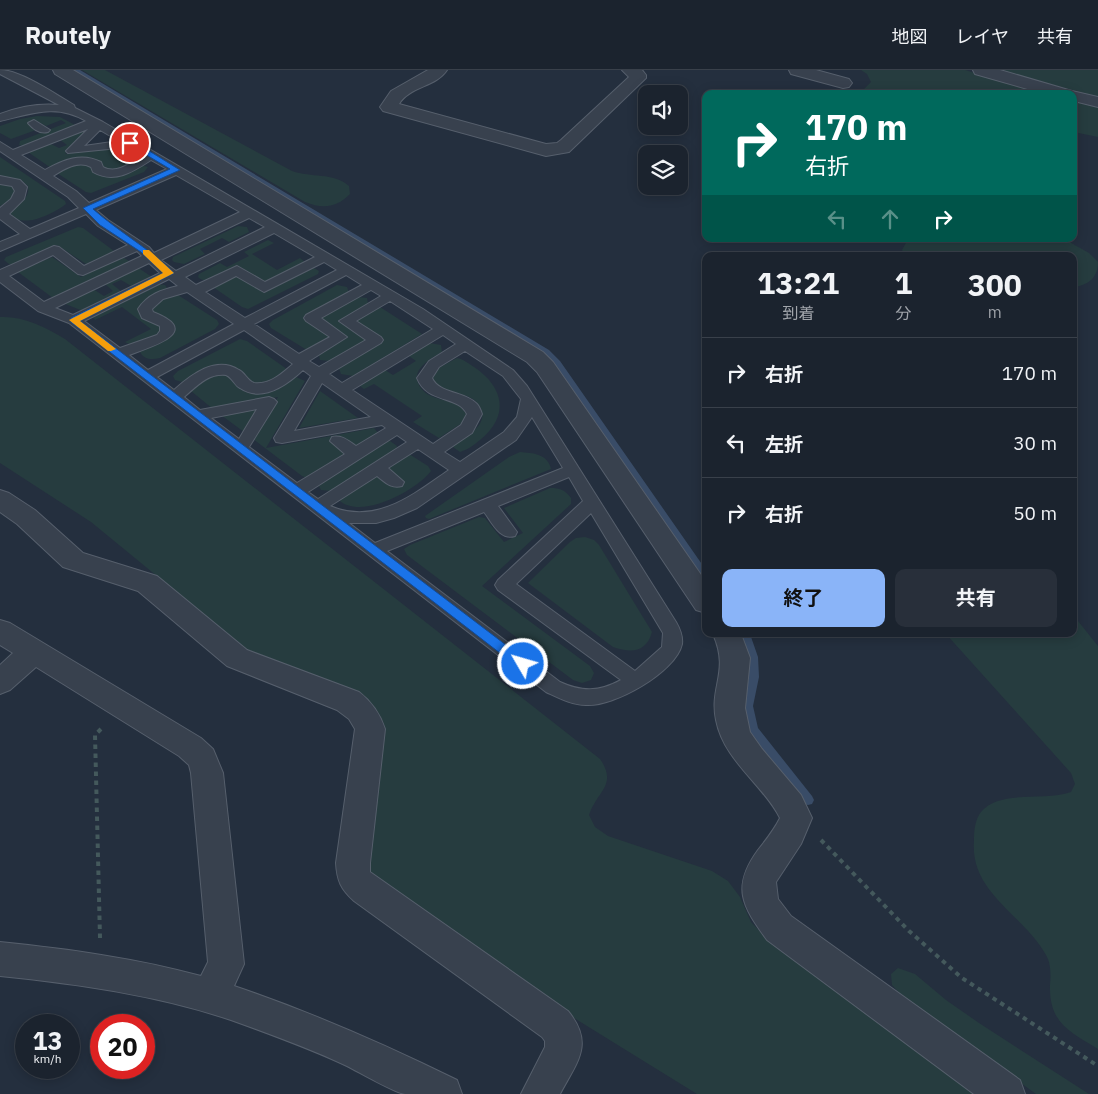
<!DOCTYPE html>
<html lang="ja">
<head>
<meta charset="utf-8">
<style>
	:root { --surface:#1b232e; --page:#282f3a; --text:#f1f3f6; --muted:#a0a4aa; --line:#39404a; --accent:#8ab4f8 }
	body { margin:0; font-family:"IBM Plex Sans","Noto Sans JP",sans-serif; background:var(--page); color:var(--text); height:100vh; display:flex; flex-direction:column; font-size:19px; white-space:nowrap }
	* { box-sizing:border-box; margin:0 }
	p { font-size:16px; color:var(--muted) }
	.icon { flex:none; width:28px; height:28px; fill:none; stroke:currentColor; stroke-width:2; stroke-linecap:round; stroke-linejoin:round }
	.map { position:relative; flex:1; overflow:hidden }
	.panel { position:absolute; left:702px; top:182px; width:375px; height:385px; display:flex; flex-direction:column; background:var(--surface); border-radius:10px; box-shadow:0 2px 12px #0003,0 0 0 1px var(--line) }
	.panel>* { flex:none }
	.top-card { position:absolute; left:702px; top:20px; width:375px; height:152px; border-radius:10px; box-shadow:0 2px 12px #0003,0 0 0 1px var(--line); background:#00695c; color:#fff; overflow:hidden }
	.buttons { position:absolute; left:638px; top:15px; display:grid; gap:10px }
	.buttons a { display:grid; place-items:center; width:50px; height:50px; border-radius:10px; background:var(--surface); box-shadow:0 2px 12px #0003,0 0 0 1px var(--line); font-size:25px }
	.speed { position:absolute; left:15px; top:944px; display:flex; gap:10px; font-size:25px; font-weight:700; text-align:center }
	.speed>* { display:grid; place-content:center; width:65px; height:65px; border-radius:50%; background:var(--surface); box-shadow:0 2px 12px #0003,0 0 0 1px var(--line); line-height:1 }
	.speed small { font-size:12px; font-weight:400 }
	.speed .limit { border:8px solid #d22; background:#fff; color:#111 }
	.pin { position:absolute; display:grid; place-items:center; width:42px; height:42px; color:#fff; margin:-21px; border:2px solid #fff; border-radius:50%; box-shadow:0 1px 5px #0007 }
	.me { position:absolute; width:55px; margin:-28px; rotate:308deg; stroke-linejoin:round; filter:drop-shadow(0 0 4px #0008) }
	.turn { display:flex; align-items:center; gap:18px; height:105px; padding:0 20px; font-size:22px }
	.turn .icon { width:65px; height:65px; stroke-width:2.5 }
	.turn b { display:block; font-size:35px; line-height:42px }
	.lanes { display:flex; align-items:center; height:48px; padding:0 20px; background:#0003; justify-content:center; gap:25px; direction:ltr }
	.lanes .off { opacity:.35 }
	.eta { display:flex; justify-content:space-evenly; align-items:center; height:85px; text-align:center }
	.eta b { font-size:30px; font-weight:700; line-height:35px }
	.primary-button { display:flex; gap:10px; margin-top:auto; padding:10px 20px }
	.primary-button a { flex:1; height:58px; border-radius:10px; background:var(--accent); color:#111; font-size:20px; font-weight:700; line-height:58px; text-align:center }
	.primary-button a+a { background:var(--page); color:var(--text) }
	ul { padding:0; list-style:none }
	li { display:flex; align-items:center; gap:15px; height:70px; padding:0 20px; border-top:1px solid var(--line) }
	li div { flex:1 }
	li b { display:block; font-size:19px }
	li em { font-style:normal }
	header { display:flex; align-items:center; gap:30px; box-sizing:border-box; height:70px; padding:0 25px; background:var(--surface); border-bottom:1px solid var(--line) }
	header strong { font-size:24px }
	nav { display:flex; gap:28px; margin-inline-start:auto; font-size:18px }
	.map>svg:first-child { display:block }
	.green { fill:#263c3f }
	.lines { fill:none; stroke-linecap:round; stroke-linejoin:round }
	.stream { fill:#394c67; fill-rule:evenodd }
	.service-casing { stroke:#565f6c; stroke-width:2 }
	.minor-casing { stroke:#565f6c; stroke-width:2 }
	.path { stroke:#44595c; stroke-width:4; stroke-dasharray:4.5 4.5; stroke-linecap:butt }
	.service { fill:#38414e; fill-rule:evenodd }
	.minor { fill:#38414e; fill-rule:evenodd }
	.route { fill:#1a73e8; stroke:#114b97 }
	.slow { fill:#f59e0b }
</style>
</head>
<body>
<header>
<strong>Routely</strong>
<nav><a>地図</a><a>レイヤ</a><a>共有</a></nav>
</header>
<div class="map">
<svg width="1098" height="1024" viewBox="0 0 1098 1024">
	<rect width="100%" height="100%" fill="#242f3e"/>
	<g class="green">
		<path d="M 82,0 L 105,0 L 292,101 C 311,108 333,102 349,116 L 350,124 C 336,138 323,139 305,132 Z"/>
		<polygon points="861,0 965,0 1046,24 822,24 835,20 864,19 871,12 867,4"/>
		<polygon points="997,0 1098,0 1098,27"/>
		<polygon points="1074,31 1098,37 1098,67 1074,62"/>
		<polygon points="37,46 60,47 77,56 23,76 19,75 20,71 66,53 61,50 46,56 37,51 29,54 36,60 11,69 0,63 0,56 20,49"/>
		<path d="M 85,60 L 86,62 L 65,84 L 115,77 L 135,91 C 124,98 115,103 102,98 L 101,93 C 86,82 67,92 51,98 L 28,82 L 49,73 L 59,78 L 67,75 L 59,69 Z"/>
		<path d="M 0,87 L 65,131 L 66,134 C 53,144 20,161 10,142 C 19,133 30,129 28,116 L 21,110 L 0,107 Z"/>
		<path d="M 77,93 L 92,96 L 92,100 C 111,115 128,90 148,97 L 144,102 L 91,123 L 86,122 L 57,103 Z"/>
		<polygon points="0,113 10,116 15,119 15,124 12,129 0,136"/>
		<polygon points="238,156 247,157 249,162 229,172 222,168 200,179 205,184 184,194 174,192 172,190 173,187"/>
		<polygon points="78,157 83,158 114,181 86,194 57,175 14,194 9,194 4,190 6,187"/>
		<path d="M 912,169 L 1064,169 L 1089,183 L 1098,192 C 1098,207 1089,215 1074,217 L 1074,186 L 906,186 L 902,180 L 907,171 Z"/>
		<path d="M 268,170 L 274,173 L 252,184 L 277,200 L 300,188 L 305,192 L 266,212 L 238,196 C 228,201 207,217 198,207 L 199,204 L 220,193 L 227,197 L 249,186 L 244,182 Z"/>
		<polygon points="52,187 81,207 119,188 124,188 129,191 127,194 53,228 18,202"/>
		<polygon points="137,197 152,207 133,217 121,210 112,214 122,222 83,241 63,233 93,219 104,226 113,221 104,213"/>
		<polygon points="309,198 314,198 319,201 318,204 248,239 242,237 213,217 236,206 263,222"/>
		<path d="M 156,214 L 165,215 L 167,218 L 166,221 C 154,225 144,228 139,240 L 161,257 C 161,269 141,272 131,275 L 125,272 L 151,259 L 122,237 L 95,250 L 92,246 Z"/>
		<polygon points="337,215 347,217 349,223 303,248 331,267 307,280 271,258 269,254 273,250"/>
		<path d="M 178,225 L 217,250 L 219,254 L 215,259 L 160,288 C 152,290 144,290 140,282 C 153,273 173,274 173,254 L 167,248 L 153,243 L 151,239 L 158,231 Z"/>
		<polygon points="357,227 367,228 368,234 339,251 366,270 331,291 320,290 319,284 348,267 321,248"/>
		<polygon points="380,237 422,264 353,306 341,304 338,296 384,270 356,251"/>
		<path d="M 0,247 C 24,246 45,257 65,269 L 600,689 C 618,715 597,721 589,745 L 595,757 L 608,766 L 712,801 L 728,811 L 740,827 L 751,852 L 767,869 L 976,1024 L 697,1024 L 566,943 L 369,802 L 384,658 C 378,641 371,632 356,622 L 246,579 L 91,452 L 0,393 Z"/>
		<path d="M 240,269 L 247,271 L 284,297 L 286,299 C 280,310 263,318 251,313 C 244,309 243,302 233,297 L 182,312 L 175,310 L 173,306 L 178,301 Z"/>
		<path d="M 429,273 L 441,275 L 442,282 C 432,288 412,298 418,313 C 427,335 457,325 466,344 L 462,353 L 439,368 L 413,352 L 422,346 L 374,314 L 364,319 L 360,316 L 385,300 L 393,305 L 416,291 L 409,286 Z"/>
		<path d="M 457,288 C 463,289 468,293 474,297 C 504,317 510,346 480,370 C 474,375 467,380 460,382 L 453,377 L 455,374 C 466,366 488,356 481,339 C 473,318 442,328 433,309 L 437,299 Z"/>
		<path d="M 226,304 C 233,308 235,314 240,318 C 251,325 268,323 279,318 C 285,315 289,309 296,307 L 305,311 L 266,378 L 374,358 L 378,363 L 357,376 L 341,367 L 332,373 L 344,382 L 343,386 L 307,408 L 302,406 L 253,369 L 278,327 L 213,339 L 191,321 L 211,305 Z"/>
		<polygon points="320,321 358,348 299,358"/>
		<polygon points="259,338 244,362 221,345"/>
		<polygon points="390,371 397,376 396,380 332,421 321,420 319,416 320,412 384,372"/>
		<path d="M 520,382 C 533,383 548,384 551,399 L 429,449 L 426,448 L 425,446 L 509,387 Z"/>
		<path d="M 409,384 L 428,396 L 431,401 C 417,420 360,451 339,430 L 376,406 L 392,416 L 401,410 L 388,398 Z"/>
		<path d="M 550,418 C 560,418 565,420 571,428 L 571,434 L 482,516 L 590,596 L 594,603 L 591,610 L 582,613 L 573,610 L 407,485 L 404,479 L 410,475 L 479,447 L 485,448 L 504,472 L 523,463 L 504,438 Z"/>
		<path d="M 585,467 L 594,470 L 599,475 L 652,562 C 646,583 631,583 613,577 L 528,513 L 570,472 L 576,468 Z"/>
		<path d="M 1074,546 L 1098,576 L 1098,979 C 1069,961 1049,953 1050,915 C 1051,906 1051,893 1046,885 C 1023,844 970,823 974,771 C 974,760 975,750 981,742 C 1000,719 1044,732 1071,722 L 1075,714 L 1071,703 L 946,564 L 1074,564 Z"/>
		<polygon points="898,898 915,904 946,930 979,953 1089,1024 1036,1024 905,929 892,915 891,904"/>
	</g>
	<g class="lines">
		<g class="stream">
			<polygon points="73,0 80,0 549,280 560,291 706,500 706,511 702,510 554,295 543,284"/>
			<polygon points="740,564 750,564 758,587 759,607 753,636 758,658 812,726 814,730 812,734 808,735 804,734 747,660 743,636 749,607 748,587"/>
		</g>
		<g class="service-casing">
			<g id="service">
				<path d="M 0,0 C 21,0 55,24 74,35 L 75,38 L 103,52 L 423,239 L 513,300 L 527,316 L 676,552 C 680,559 683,566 682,574 C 676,602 614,637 586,635 C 572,635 559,628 546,622 L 69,253 L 38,241 L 0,212 L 0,200 L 54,176 L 59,177 L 84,196 L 128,175 L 98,156 L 86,144 L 0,181 L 0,172 L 20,164 L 0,149 L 0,138 L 11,129 L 15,121 L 12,116 L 0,114 L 0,106 L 20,110 L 27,117 L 24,129 L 9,144 L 30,159 L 79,138 L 68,127 L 0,81 L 0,72 L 13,80 L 86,51 C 56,33 31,44 0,51 L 0,44 C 19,37 39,33 59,35 L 0,4 ZM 88,59 L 66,81 L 68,83 L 129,77 L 143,85 C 132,92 117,105 103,97 L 101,92 C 81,82 63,90 45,100 L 21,85 ZM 100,60 L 119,71 L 84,76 ZM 151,90 L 167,99 L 89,133 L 76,121 L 53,106 C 64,99 78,90 91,97 L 93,102 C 114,114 133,102 151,90 ZM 176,105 L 240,142 L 154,183 L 149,177 L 108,150 L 96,140 ZM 249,148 L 265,157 L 176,201 L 161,190 ZM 274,163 L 315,187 L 265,212 L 237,196 L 196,215 L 185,207 ZM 137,181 L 142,186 L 44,232 L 9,206 L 53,185 L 78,204 L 83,205 ZM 324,192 L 337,200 L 245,248 L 205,222 L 236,206 L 264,222 ZM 149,193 L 160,203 L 73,245 L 55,238 ZM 346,205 L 362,215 L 306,245 L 304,248 L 306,251 L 330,267 L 299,284 L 254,254 ZM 169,209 L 178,216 C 161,220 148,224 138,239 L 142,248 L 160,256 L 160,261 L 157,265 L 120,278 L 84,251 ZM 371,220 L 381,226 L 339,251 L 366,270 L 319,297 L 309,291 L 347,267 L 321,248 ZM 187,222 L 234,254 L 148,300 L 129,285 C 150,277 205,262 153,242 L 152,239 L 163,229 ZM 390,231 L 433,259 L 342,313 L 329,304 L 381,273 L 383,270 L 381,267 L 356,251 ZM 244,260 L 293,294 C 281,304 270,315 254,313 C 247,310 245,303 239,300 C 216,285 191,305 174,320 L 157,307 ZM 443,265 L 456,274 L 429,291 L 417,308 C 427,334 458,325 467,344 L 461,355 L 433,374 L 352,320 ZM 465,281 L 503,306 L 521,329 L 517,347 L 504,362 L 460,392 L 444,382 L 472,363 L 482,344 C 481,341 479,336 477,334 C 465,321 439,324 432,308 L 439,297 ZM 303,300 L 311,306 L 274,368 L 276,372 L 282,373 L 382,355 L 386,358 L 356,376 C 348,371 343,365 332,367 L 330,371 L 345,384 L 297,413 L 249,377 L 277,332 L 274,329 L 269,327 L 200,340 L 184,327 C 197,316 208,303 226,305 C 233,308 234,315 240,318 C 262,333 287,315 303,300 ZM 322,313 L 371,347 L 294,361 ZM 257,339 L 239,369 L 211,348 ZM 532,347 L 563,398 L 375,473 L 349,453 L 376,453 L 394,448 L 417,438 L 516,370 ZM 397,365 L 407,372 L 318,429 L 308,422 ZM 418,379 L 449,400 C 414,424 376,456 330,436 L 377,406 C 385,412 391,419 402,416 L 404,412 L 388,398 ZM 569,407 L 583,431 L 498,510 L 495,515 L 498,520 L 621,610 C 599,622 582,622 560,612 L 387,481 L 484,442 C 492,452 500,471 515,466 L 517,462 L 498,436 ZM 591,443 L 663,563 L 662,577 L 635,601 L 516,514 Z"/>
				<path d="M 34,50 L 50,60 L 48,62 C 40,64 33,59 28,53 Z"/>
			</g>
		</g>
		<g class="minor-casing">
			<g id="minor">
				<polygon points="53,0 73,0 543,282 553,292 706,512 706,543 696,540 537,302 527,292 55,4"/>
				<path d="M 428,0 L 447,0 C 436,17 410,16 399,34 L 546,74 L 557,73 L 561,70 L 629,7 L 622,0 L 642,0 L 646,5 L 646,8 L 569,82 L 546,86 L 383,41 L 380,37 L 391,21 Z"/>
				<polygon points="789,0 816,0 849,9 852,13 849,17 843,18 791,4"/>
				<polygon points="973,0 1000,0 1072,21 1098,27 1098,37 1074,31 1074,24 1045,24 975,4"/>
				<path d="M 0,420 L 9,423 L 35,440 L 83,483 L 157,506 L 247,580 L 359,622 C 372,632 380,644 385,659 L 370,793 L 370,802 L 568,941 C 595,974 577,992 560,1024 L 521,1024 L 545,977 L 545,971 L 542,967 L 354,831 C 341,819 337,811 336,793 L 355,659 L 349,649 L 337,640 L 227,596 L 138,521 L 63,497 L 17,454 L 0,442 Z"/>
				<path d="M 0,550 L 10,553 L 201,668 L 213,679 L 223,703 L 244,894 L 234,916 C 311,942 384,974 457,1010 L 462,1024 C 444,1024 423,1024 405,1024 C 395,1023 359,1002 347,996 C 309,978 270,964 231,950 C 156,925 78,914 0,906 L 0,872 C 68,879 135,888 201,906 L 208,892 L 191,703 L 189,695 L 179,686 L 36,597 L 10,620 L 0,624 L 0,595 L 13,583 L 0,575 Z"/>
				<path d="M 713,564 L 741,564 L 750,588 L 745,638 L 750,662 L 762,679 L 801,725 L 812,748 L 801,774 L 776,812 L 778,829 L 791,846 L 1020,1010 L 1025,1024 L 974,1024 L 767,870 C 742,836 731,817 758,780 C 766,770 774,760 780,748 C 762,713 724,691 716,650 C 709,616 730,602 713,564 Z"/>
			</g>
		</g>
		<g class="path">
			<polyline points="821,770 909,861 962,908 1098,996"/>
			<polyline points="100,868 95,665 102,658"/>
		</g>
		<use href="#service" class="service"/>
		<use href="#minor" class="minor"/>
	</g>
	<path class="route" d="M 128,71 L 133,71 L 180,100 L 93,139 C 119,162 150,179 174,203 L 80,251 L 527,591 L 529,594 L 527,597 L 518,597 L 71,252 L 71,248 L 163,203 L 141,182 L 100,155 L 83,138 L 170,99 L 128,74 Z"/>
	<polygon class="slow" points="143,180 149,180 174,203 80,251 116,279 111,281 108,281 69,250 163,203 143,184"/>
</svg>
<div class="buttons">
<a><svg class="icon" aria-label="sound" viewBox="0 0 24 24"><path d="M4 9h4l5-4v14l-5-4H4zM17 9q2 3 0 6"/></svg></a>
<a><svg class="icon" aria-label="layers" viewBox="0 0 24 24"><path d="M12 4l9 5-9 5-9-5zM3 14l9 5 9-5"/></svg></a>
</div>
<div class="speed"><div>13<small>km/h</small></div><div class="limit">20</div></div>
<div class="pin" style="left:130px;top:73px;background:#d93025"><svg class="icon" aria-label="arrive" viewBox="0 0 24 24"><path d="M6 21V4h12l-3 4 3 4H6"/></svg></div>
<svg class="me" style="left:523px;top:594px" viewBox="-20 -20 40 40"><circle r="17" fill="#1a73e8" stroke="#fff" stroke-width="3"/><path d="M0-11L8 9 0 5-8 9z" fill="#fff"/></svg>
<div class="top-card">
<div class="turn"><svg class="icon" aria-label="right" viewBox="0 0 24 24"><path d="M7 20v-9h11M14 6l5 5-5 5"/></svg><div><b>170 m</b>右折</div></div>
<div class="lanes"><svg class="icon off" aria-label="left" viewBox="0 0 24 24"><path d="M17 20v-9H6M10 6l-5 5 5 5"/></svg><svg class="icon off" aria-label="ahead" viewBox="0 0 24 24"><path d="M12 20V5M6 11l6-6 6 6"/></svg><svg class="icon" aria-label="right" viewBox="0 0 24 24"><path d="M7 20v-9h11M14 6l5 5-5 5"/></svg></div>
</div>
<section class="panel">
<div class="eta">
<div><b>13:21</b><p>到着</p></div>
<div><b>1</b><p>分</p></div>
<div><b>300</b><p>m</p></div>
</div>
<ul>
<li><svg class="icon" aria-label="right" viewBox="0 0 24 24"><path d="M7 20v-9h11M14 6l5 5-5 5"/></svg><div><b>右折</b></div><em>170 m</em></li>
<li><svg class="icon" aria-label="left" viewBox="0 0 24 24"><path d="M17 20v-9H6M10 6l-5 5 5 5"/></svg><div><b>左折</b></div><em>30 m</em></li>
<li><svg class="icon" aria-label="right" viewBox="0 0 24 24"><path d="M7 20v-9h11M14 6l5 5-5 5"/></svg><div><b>右折</b></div><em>50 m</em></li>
</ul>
<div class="primary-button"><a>終了</a><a>共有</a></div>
</section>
</div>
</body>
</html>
